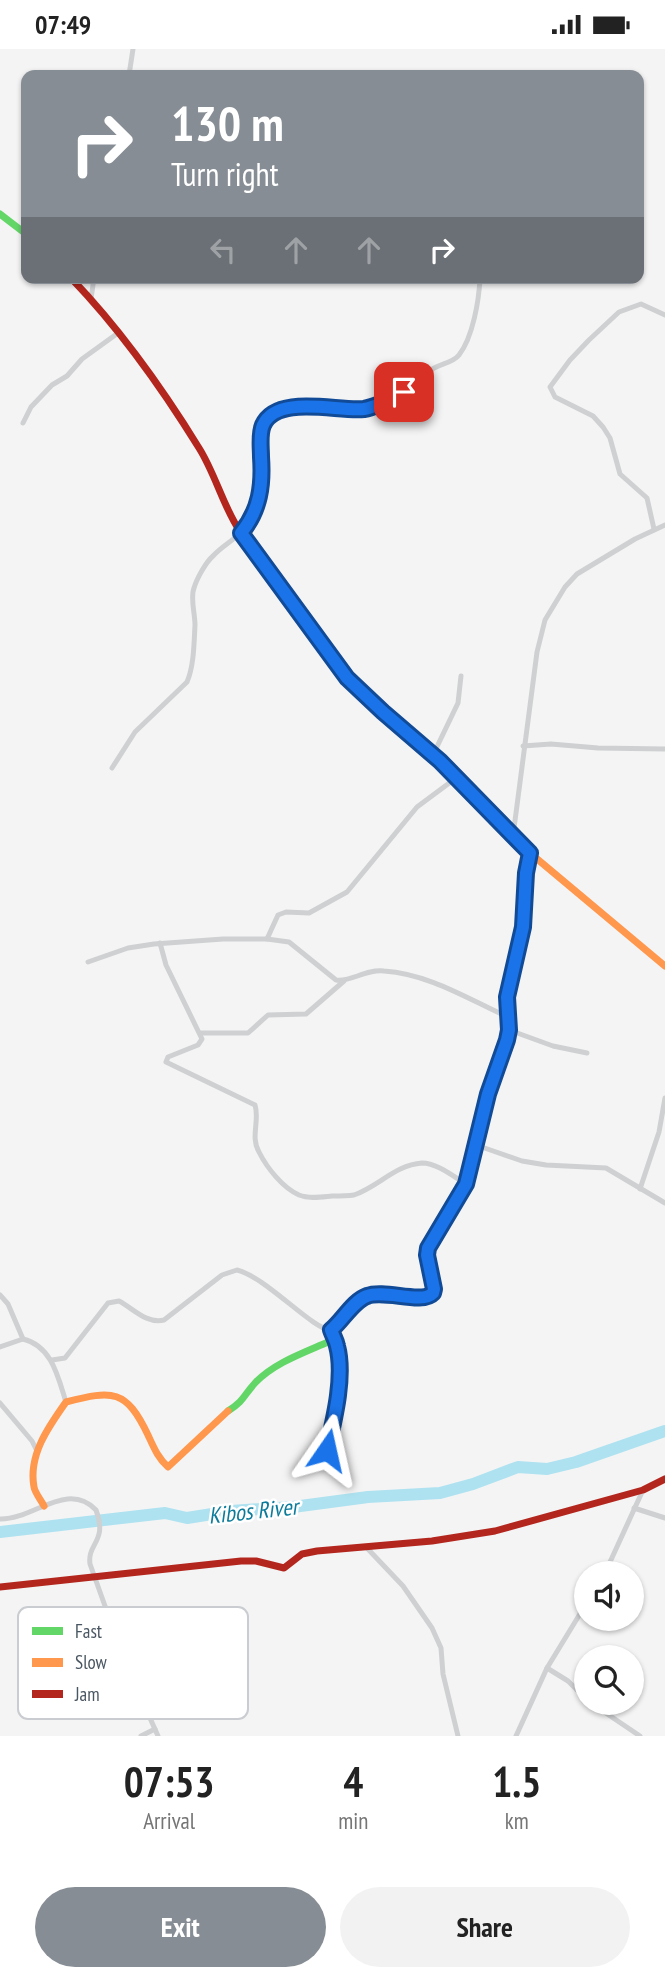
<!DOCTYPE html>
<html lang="en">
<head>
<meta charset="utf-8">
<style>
	:root { --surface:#fff; --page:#f2f2f2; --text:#222; --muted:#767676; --accent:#868d94 }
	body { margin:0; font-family:"PT Sans Narrow",sans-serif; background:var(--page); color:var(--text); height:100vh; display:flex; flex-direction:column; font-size:26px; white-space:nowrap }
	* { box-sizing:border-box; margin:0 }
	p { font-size:23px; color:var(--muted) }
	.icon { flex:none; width:38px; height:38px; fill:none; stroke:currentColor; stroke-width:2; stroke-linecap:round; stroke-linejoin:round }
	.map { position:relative; height:1687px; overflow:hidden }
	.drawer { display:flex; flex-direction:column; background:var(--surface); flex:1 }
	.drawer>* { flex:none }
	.top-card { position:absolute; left:21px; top:21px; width:623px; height:214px; border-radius:14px; box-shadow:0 2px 5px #0004; background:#868d94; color:#fff; overflow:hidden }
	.fabs { position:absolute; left:574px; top:1512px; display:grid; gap:14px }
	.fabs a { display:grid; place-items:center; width:70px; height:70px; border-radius:50%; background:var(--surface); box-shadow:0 2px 5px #0004; font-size:35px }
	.pin { position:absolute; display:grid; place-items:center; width:60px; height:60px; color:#fff; margin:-30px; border-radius:14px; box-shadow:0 4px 10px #0006 }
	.me { position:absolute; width:77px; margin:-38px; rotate:11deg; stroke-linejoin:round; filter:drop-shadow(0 0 5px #0008) }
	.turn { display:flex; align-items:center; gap:24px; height:147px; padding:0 35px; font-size:32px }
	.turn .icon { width:91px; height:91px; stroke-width:2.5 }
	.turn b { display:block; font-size:49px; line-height:60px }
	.lanes { display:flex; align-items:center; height:66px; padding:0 35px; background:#0003; justify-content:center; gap:35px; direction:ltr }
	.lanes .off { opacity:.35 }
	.eta { display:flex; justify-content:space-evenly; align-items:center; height:119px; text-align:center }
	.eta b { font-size:42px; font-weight:800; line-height:49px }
	.action { display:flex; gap:14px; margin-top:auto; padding:14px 35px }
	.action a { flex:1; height:80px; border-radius:42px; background:var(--accent); color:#fff; font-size:28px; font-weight:800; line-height:80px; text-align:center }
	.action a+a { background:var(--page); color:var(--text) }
	.status { display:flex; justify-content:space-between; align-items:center; height:49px; padding:0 35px; background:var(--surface); direction:ltr }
	.status svg { height:19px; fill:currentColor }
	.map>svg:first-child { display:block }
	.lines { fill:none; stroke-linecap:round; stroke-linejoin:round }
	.river { stroke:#aee2f0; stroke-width:12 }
	.street { stroke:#ced0d2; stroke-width:5 }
	.fast { stroke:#63d668; stroke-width:7 }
	.slow { stroke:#ff974d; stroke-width:7 }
	.jam { stroke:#b3261e; stroke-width:7 }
	.route-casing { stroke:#114b97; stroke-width:18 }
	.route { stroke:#1a73e8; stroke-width:12 }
	.labels { text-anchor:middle; stroke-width:5; stroke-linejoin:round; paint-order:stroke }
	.water-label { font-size:23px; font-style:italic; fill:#0c7c9b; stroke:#fff }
	.key { fill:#fff; stroke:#c9ccd0; stroke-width:2 }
	.key-label { font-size:19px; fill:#4a5661 }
</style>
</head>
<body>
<div class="status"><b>07:49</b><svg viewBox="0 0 49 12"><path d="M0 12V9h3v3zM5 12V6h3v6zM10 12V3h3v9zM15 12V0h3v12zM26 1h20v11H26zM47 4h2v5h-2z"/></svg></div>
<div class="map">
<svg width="665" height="1687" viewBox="0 0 665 1687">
	<rect width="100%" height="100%" fill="#f4f4f4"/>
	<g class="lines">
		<polyline class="river" points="0,1483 165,1464 187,1469 231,1462 293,1458 368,1448 440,1444 473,1435 518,1418 547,1420 576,1413 665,1382"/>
		<g class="street">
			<polyline points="129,26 133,0"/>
			<polyline points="91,250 94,229"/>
			<polyline points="23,374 31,358 52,336 67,327 82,310 118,284"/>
			<polyline points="654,480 647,449 620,425 610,389 603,378 593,367 555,348 550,338 570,311 589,291 619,263 641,255 665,266"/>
			<polyline points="523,697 551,695 598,699 665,700"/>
			<polyline points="433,706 458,654 461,627"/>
			<path d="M 112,719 L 135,683 L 187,633 C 194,617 194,594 195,576 C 195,564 190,549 194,539 C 197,529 206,513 213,507 C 224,495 239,489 248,475 C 256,465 258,452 260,440 C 265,419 252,385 269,368 C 288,349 338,361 362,360 C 388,358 412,335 431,321 C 439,315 453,314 459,306 C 473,288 479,251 480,229"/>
			<polyline points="513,787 537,603 545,571 565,538 577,525 635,490 665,476"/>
			<polyline points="267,890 278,866 286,863 309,864 347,843 417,758 456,729"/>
			<path d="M 160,894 L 166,916 L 202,990 L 198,996 L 168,1008 L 166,1013 L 255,1056 C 260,1071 250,1088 259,1103 C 267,1119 283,1139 299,1146 C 309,1150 321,1148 332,1147 C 339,1147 347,1147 354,1146 C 378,1138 395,1116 422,1114 C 437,1114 454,1128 466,1135"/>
			<path d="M 88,913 L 128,899 L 154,895 L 223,890 L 267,890 L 289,893 L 336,931 C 352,933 365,920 384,922 C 429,925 468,950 508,968"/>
			<polyline points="509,981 553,997 587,1004"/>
			<polyline points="201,984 248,984 268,966 306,965 344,932"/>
			<polyline points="476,1096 522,1112 546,1116 606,1119 665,1154"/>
			<polyline points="640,1140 659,1083 665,1049"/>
			<polyline points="0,1246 8,1255 23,1290"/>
			<path d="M 0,1298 L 23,1290 C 52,1297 58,1328 66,1353"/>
			<path d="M 52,1311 L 65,1309 L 108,1254 L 119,1252 C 134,1260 146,1275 164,1271 L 222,1226 L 237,1221 C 266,1228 313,1281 331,1281"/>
			<polyline points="0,1354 32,1392 37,1402"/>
			<path d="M 320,1418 C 332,1388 350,1316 333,1287"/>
			<polyline points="634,1459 665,1469"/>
			<path d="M 0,1470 C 33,1471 67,1431 96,1461 C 108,1493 87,1494 90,1515 L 125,1613 L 158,1687"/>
			<polyline points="366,1498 403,1537 432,1579 441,1599 443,1625 458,1687"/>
			<polyline points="605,1524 643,1441"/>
			<polyline points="547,1619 568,1632 586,1650"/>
			<polyline points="591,1654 640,1687"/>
			<polyline points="141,1687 155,1680"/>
			<polyline points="516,1687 547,1619 586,1555"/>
		</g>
		<g class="fast">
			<polyline points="0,165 26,185"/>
			<path d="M 228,1362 C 245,1351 243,1347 255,1334 C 274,1314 303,1304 328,1293 L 333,1287 L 331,1281 C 342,1271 350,1256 363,1249 C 384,1237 409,1254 431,1246 L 433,1235 L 428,1199 L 466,1135 L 481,1075"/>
		</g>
		<g class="slow">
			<polyline points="360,641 440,712 530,804 665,917"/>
			<path d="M 44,1457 C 41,1451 35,1444 34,1438 C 28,1406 49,1377 66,1353 C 113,1341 126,1340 148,1386 C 154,1399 158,1409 168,1418 L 228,1362"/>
		</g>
		<g class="jam">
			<path d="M 71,229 C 120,280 162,339 199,399 C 216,426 223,458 241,484 C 260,512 283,538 303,565 C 321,591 337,619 360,641"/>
			<polyline points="481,1075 488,1046 507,991 509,933 523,878 526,824 530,804"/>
			<polyline points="0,1538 241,1512 256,1512 284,1519 302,1505 317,1502 432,1492 495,1482 643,1441 665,1430"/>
		</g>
	</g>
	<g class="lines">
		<g class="route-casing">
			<path id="route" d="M 327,1401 C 334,1371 345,1327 337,1297 C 336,1291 333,1287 331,1281 C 343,1271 353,1252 367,1247 C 385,1240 422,1256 433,1244 L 434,1240 L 427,1206 L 428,1199 L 466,1135 L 488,1045 L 507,991 L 509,981 L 507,948 L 523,878 L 526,824 L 530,804 L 440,712 L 383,663 L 347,629 L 241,484 C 260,461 263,436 261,408 C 261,398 259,385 263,376 C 277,345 338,363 364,360 C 376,358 393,349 404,343"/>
		</g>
		<use href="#route" class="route"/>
	</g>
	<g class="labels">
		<g class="water-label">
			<text transform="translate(253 1462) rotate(-6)" y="8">Kibos River</text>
		</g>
	</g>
	<rect x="18" y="1558" width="230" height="112" rx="10" class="key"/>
	<rect x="32" y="1578" width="31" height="8" fill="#63d668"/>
	<rect x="32" y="1609" width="31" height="9" fill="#ff974d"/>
	<rect x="32" y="1641" width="31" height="8" fill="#b3261e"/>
	<g class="key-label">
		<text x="75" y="1589">Fast</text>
		<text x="75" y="1620">Slow</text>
		<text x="75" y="1652">Jam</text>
	</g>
</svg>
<div class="fabs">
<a><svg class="icon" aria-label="sound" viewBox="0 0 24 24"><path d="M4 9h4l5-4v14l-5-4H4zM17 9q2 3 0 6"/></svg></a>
<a><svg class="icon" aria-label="search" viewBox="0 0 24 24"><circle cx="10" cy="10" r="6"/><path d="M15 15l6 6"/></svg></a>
</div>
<div class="pin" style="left:404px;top:343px;background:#d93025"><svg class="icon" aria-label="arrive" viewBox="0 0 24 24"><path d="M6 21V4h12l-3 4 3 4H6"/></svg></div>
<svg class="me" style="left:327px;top:1401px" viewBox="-20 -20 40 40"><path d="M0-17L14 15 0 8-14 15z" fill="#1a73e8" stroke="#fff" stroke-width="4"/></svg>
<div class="top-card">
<div class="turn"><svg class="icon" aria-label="right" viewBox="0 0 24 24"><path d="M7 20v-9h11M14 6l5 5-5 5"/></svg><div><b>130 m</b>Turn right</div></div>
<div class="lanes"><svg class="icon off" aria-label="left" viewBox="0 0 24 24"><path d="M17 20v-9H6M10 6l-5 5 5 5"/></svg><svg class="icon off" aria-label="ahead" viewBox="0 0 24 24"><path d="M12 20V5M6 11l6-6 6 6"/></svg><svg class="icon off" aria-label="ahead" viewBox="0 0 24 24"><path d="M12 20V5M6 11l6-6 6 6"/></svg><svg class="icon" aria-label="right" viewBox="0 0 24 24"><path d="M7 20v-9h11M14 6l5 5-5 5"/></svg></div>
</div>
</div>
<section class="drawer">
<div class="eta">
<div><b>07:53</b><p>Arrival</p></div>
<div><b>4</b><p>min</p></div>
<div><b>1.5</b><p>km</p></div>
</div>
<div class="action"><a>Exit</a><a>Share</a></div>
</section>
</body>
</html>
